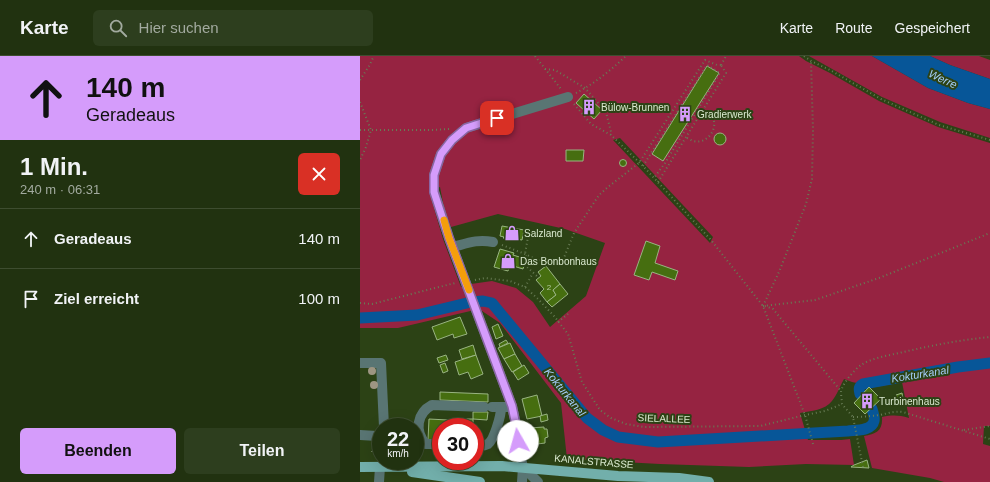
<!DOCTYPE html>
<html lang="de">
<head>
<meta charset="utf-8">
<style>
	:root { --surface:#213210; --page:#2d3e1e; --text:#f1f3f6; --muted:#a2aa9f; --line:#3e4d30; --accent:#d59cfb }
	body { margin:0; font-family:Helvetica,sans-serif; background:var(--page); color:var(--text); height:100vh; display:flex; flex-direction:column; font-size:15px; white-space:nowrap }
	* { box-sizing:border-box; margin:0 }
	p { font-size:13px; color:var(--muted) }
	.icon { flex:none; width:22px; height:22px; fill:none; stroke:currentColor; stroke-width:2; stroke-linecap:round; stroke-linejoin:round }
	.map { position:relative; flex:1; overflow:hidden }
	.sheet { display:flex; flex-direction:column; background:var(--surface); width:360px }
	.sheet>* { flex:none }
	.top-card { background:#d59cfb; color:#111; overflow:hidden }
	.speed { position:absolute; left:12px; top:362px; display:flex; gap:8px; font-size:20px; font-weight:700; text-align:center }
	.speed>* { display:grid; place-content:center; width:52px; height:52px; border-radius:50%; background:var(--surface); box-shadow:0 4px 16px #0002,0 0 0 1px var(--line); line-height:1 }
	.speed small { font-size:10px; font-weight:400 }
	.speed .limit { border:6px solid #d22; background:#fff; color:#111 }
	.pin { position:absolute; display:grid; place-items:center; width:34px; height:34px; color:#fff; margin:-17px; border-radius:8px; box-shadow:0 2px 6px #0006 }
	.me { position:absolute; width:44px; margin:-22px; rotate:353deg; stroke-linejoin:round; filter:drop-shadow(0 0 3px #0008) }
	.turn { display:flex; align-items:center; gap:14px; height:84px; padding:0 20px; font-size:18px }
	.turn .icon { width:52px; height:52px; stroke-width:2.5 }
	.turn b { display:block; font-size:28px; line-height:34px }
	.round { display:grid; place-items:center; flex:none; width:42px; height:42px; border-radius:6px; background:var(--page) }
	.head { display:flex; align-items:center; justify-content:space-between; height:68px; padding:0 20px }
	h1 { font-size:24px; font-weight:800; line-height:30px }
	.cta { display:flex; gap:8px; margin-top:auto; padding:8px 20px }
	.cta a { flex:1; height:46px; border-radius:6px; background:var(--accent); color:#111; font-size:16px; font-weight:800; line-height:46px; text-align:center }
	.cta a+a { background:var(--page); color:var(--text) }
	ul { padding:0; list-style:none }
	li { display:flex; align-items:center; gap:12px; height:60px; padding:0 20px; border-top:1px solid var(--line) }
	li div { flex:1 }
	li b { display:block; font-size:15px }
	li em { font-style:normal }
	header { display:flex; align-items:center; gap:24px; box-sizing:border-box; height:56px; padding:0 20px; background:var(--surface); border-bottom:1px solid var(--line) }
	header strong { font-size:19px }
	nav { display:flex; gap:22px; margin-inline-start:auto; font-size:14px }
	.search { width:280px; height:36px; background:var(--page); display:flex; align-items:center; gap:10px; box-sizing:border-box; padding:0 14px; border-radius:6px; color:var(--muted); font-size:15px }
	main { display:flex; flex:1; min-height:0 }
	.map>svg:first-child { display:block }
	.green { fill:#962341; fill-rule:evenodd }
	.water { fill:#075698 }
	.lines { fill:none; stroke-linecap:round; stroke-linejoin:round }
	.canal { stroke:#075698; stroke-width:11 }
	.building { fill:#466e10; stroke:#99b482 }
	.path { stroke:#677b54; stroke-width:2; stroke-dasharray:1 3; stroke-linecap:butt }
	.minor { stroke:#597573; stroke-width:10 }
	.major { stroke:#72afab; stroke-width:10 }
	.tree { fill:#9d9582 }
	.route-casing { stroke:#8a65a3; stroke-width:10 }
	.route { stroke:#d59cfb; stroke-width:7 }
	.slow { stroke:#f59e0b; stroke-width:7 }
	.labels { text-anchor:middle; stroke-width:4; stroke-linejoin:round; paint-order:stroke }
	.number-label { font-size:8px; fill:#b5ca9f }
	.poi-label { font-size:10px; fill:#dae9cf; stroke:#2c4215; text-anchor:start }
	.street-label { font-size:10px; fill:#dae9cf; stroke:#2c4215 }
	.water-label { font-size:11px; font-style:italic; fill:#a4ccf8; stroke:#2c4215 }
</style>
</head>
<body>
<header>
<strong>Karte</strong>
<div class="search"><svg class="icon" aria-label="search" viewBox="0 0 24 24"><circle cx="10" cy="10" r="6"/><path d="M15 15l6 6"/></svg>Hier suchen</div>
<nav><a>Karte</a><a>Route</a><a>Gespeichert</a></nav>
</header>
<main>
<section class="sheet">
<div class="top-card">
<div class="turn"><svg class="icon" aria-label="ahead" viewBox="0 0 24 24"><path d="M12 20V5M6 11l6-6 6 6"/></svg><div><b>140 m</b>Geradeaus</div></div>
</div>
<div class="head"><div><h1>1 Min.</h1><p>240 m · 06:31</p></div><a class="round" style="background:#d93025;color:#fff"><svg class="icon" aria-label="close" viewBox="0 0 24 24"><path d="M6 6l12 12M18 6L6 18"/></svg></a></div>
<ul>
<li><svg class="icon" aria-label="ahead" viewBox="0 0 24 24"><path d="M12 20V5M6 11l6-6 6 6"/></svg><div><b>Geradeaus</b></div><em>140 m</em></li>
<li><svg class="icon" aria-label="arrive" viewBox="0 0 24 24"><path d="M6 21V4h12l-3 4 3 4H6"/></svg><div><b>Ziel erreicht</b></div><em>100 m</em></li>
</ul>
<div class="cta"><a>Beenden</a><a>Teilen</a></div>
</section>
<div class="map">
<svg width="630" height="426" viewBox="0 0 630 426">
	<rect width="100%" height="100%" fill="#2c4215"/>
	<g class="green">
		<path d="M 0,0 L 439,0 L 446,5 L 470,17 L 519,45 L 578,71 L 630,87 L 630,370 L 624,370 L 623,388 L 630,390 L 630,426 L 584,426 L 570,422 L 512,412 L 504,380 C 516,378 523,375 522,361 C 533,359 538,359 549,362 L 542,326 L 516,331 L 492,326 L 484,323 C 480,330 477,339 472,345 C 465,354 451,355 440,357 L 448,384 L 481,384 L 490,383 L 494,409 L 446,408 L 389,411 L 300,408 L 207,403 L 201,347 L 140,267 L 119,253 L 38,272 L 0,272 ZM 260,82 L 353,181 L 350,187 L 253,84 ZM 80,131 L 84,152 L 91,171 L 138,158 L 205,173 L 245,187 L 226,240 L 190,271 L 173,246 L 156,232 L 132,225 L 111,228 L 101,231 L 83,183 L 69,135 Z"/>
		<polygon points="449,0 512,0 568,32 608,47 630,53 630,82 580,66 522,41"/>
		<polygon points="570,0 619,0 630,4 630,23 590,9"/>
	</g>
	<polygon class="water" points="512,0 570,0 590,9 630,23 630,53 608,47 568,32"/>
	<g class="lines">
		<g class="canal">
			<path d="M 0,262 L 57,259 L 111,246 L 123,245 L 132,247 L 227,362 L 243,374 L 258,381 L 298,386 L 488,375 C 496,374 512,375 514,365 C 515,362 513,356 512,353"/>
			<path d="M 500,338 C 499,333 498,331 503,328 L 598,311 L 630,307"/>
		</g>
	</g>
	<g class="building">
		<polygon points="347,10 359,17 303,105 292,98"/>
		<polygon points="224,38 242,54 234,63 216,47"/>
		<circle cx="360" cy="83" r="6"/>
		<polygon points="206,94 224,94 223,105 206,105"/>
		<circle cx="263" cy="107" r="3.5"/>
		<polygon points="142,170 164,174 162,184 149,182 149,183 143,182 144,181 140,180"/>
		<polygon points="286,185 300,190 295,207 318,215 315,224 292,216 289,224 274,219"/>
		<polygon points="140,193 154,197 153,199 166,203 163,213 150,209 148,215 134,211"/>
		<polygon points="186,210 200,228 193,234 196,239 187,246 180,237 184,233 176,224 181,220 178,216"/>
		<polygon points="200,228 208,238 192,251 187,246 196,239 193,234"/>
		<polygon points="100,261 107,278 94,282 93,278 77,284 72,271"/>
		<polygon points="138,268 143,280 136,283 132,271"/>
		<polygon points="146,284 148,287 140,291 139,288"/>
		<polygon points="150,287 155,298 144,303 138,292"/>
		<polygon points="113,289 116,299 102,303 99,294"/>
		<polygon points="155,298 162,310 152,316 144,303"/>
		<polygon points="86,299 88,304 79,307 77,302"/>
		<polygon points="116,299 123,318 111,323 108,316 99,319 95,306"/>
		<polygon points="85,307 88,315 83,317 80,309"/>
		<polygon points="164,309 169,317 158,324 153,316"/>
		<polygon points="509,331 521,343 505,358 494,347"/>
		<polygon points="80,336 128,338 128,346 80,344"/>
		<polygon points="542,337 543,343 537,344 536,339"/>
		<polygon points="177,339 182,360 167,363 162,343"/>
		<polygon points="113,356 128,356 127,364 113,363"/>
		<polygon points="187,358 188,364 181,366 180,360"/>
		<polygon points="69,363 107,365 107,369 111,369 111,371 81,371 81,384 68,384"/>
		<rect x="107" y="363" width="6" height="6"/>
		<polygon points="184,371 184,373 187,373 188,381 185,382 185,387 170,389 169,372"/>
		<polygon points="507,404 509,412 491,411 494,409"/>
	</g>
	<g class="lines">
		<g class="path">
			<polyline points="175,0 201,33"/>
			<polyline points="444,0 451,5 470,14 521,43 579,69 630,84"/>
			<polyline points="361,9 366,0"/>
			<polyline points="185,13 195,14 225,32 246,56 251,76 251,79"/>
			<polyline points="0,24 9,10 14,0"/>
			<path d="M 216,37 C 234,28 251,14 266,0"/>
			<polyline points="0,46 11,74 6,91 0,104"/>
			<polyline points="214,48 231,68 251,79 283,110 351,184 403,250 445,359 453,388"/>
			<polyline points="0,74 74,74 89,73"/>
			<path d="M 327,82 C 329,83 331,84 333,85 C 349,89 361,69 350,57 C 350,57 345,53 345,53"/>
			<polyline points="283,110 347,9 360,17 305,107 294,122"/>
			<polyline points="298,126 366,17 361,9"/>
			<polyline points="163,180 168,181 165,198 167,203 167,211 179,222"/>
			<polyline points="142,189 165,198 175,203 201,209 214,177 239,139 248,131 279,107 345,4 357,9 361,9"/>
			<polyline points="115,224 125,222 150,225 165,231 178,243 194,260 208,278 222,326 240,354 251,362 266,368 284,371 400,370 445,359 465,355 482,348"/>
			<polyline points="165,231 173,217"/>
			<polyline points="0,247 12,248 95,227"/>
			<polyline points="403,250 419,216 446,148 452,123 453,74 451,5"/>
			<polyline points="403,250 455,244 519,222 630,177"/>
			<polyline points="405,250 413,253 481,335"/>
			<polyline points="198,266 208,258"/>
			<path d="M 493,361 C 502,361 511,360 520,359 C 529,357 533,355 543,356 L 630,383"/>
			<polyline points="604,374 630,370"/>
			<polyline points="12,396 12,394 16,395 16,389"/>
			<path d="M 503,411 L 493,361 L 482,348 C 482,345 481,340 481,336 C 482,328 494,314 501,309 C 512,302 526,300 539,297 C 569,290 599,284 630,281"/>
		</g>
		<g class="minor">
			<path d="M 93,191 C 108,187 117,183 133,186"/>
			<polyline points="0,307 21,307 24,371"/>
			<polyline points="132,351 148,351"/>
			<polyline points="0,379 17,380 21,378"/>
			<path d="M 81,388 L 66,388 C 54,375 57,357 72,349 L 124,351"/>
			<path d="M 115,389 C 119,390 124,390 128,388 C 134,384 141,360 141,352"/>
			<polyline points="163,411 178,426"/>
			<polyline points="19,426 20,411"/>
			<polyline points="162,426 163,411 158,389 157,373 152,350 89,182 74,135 74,119 81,98 92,84 106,72 208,41"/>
		</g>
		<g class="major">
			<polyline points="0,411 142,410 258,420 319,422 349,426"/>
			<polyline points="52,416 120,426"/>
		</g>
	</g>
	<g class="tree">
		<circle cx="12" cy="315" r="4"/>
		<circle cx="14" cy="329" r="4"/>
	</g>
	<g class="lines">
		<g class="route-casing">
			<polyline id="route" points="137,62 106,72 92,84 81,98 74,119 74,136 89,182 152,350 157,374 158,385"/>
		</g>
		<use href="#route" class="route"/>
		<polyline class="slow" points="84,164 89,182 109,234"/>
	</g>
	<defs>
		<g id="building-bare" transform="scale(1.2)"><path d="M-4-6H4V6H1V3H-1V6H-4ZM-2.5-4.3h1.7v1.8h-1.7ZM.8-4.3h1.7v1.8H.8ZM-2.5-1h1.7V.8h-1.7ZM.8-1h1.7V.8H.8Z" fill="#d59cfb" stroke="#2c4215" stroke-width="2.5" paint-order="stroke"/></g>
		<g id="shop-bare" transform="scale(1.2)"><path d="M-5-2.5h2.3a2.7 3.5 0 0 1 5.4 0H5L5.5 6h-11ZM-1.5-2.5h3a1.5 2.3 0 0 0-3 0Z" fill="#d59cfb" stroke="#2c4215" stroke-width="2.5" paint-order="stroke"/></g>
	</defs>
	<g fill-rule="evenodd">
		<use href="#building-bare" x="229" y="51"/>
		<use href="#building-bare" x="325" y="58"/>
		<use href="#shop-bare" x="152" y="177"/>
		<use href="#shop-bare" x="148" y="205"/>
		<use href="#building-bare" x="507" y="345"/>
	</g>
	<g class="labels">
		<g class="number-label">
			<text x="189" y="234">2</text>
		</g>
		<g class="poi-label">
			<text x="241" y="55">Bülow-Brunnen</text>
			<text x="337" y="62">Gradierwerk</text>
			<text x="164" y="181">Salzland</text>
			<text x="160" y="209">Das Bonbonhaus</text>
			<text x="519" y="349">Turbinenhaus</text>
		</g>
		<g class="street-label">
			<text transform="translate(304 362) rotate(2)" y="4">SIELALLEE</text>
			<text transform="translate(234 405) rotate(5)" y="4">KANALSTRASSE</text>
		</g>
		<g class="water-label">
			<text transform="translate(583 23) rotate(25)" y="4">Werre</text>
			<text transform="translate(560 318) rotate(-9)" y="4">Kokturkanal</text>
			<text transform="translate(205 336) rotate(51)" y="4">Kokturkanal</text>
		</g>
	</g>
</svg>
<div class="speed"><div>22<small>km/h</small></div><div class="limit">30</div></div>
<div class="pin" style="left:137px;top:62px;background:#d93025"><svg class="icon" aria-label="arrive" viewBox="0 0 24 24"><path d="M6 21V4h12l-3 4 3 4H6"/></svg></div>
<svg class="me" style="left:158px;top:385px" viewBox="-20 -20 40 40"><circle r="19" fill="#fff"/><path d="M0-13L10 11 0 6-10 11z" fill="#d59cfb"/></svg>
</div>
</main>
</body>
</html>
